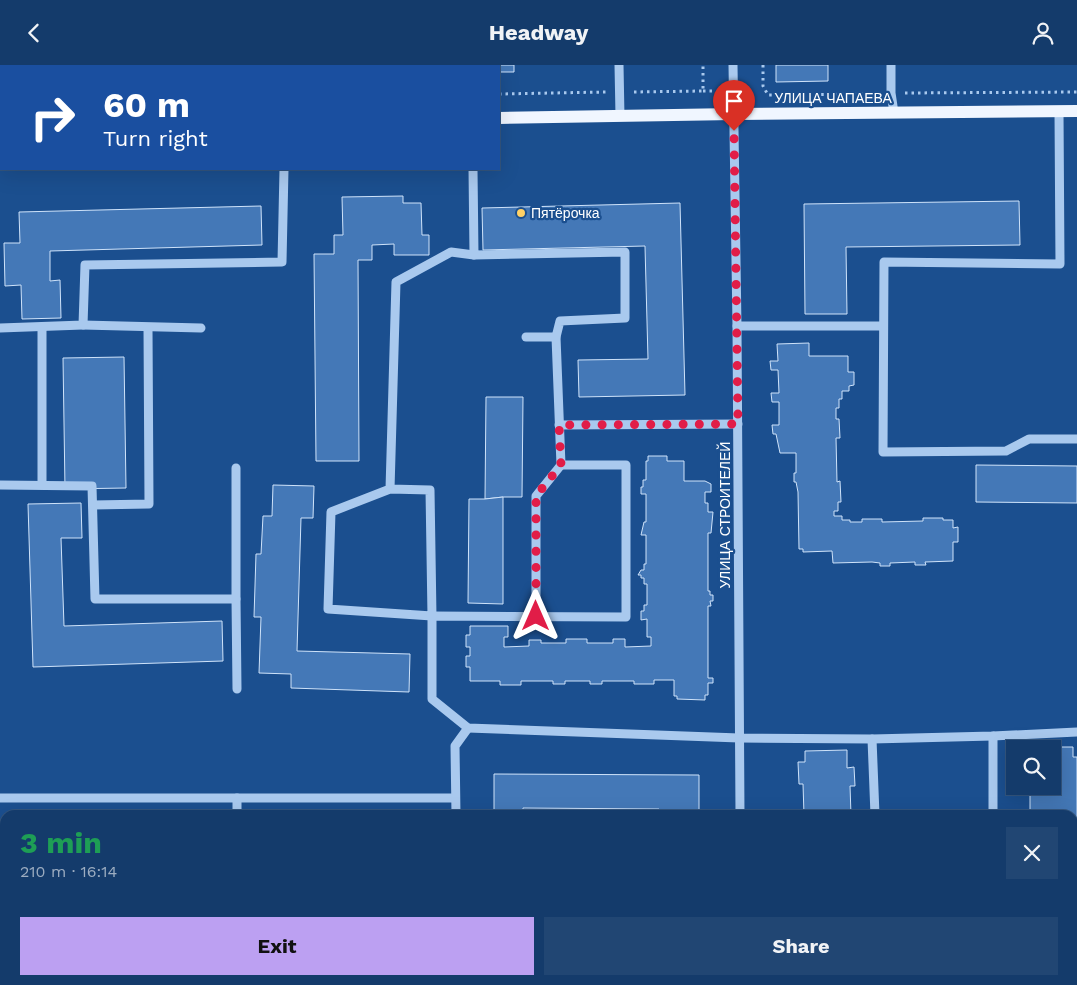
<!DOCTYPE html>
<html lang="en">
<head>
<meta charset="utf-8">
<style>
	:root { --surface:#143b6b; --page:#214673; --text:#f1f3f6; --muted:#9dadc1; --line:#33557e; --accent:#bca0f2 }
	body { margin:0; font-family:"Work Sans",sans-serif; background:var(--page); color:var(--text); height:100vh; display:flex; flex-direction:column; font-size:19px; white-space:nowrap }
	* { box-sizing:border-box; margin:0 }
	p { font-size:16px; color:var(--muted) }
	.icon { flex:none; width:28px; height:28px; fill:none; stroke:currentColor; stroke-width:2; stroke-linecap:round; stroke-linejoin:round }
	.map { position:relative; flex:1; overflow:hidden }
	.side { position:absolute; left:0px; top:745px; width:1078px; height:175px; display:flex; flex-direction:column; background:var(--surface); border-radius:15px 15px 0 0; box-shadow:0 5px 20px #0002,0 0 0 1px var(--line) }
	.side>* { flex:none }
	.guide { position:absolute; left:0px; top:0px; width:500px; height:105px; box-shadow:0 5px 20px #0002,0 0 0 1px var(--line); background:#1a4fa0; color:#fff; overflow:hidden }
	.fabs { position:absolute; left:1006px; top:675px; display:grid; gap:10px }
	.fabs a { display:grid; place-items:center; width:55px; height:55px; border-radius:0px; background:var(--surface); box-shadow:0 5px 20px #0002,0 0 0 1px var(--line); font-size:25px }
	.pin { position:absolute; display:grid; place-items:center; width:42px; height:42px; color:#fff; margin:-51px -21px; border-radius:50% 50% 50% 0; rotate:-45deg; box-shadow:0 0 5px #0007 }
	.pin .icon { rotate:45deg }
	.me { position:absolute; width:55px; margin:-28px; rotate:0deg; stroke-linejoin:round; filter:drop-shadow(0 0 4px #0008) }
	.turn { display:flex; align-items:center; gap:18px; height:105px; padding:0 20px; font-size:22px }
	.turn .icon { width:65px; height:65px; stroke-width:2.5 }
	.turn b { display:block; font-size:35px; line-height:42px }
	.round { display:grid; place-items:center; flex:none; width:52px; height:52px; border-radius:0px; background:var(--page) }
	.headline { display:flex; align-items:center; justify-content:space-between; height:85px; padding:0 20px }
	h1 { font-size:30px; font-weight:700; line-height:38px; color:#1e9e55 }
	.action { display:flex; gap:10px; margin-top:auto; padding:10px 20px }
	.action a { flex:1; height:58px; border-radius:0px; background:var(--accent); color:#111; font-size:20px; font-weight:700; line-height:58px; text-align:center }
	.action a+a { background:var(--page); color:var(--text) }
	header { display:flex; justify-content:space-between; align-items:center; height:65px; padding:0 20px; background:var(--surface); font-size:22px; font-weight:700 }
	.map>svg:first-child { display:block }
	.building { fill:#4478b7; stroke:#cfe3fa }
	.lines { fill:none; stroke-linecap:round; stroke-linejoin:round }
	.path { stroke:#a9c9ee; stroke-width:3; stroke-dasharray:2.5 4; stroke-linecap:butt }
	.minor { stroke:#a9c9ee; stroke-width:9 }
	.major { stroke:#f0f6ff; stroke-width:12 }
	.route { stroke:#e11d48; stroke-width:9; stroke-dasharray:0 16.2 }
	.poi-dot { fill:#ffd166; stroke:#1b4f8f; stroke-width:2 }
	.labels { text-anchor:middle; stroke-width:4.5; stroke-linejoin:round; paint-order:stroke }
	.street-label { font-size:14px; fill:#fff; stroke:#1b4f8f }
	.poi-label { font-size:14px; fill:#fff; stroke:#1b4f8f; text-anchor:start }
</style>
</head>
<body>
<header><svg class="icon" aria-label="back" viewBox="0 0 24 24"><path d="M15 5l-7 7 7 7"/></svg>Headway<svg class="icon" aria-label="person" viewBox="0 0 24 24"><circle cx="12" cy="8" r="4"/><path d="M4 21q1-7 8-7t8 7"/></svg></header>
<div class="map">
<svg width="1077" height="920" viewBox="0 0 1077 920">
	<rect width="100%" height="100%" fill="#1b4f8f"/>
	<g class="building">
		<rect x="31" y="0" width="52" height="1"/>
		<rect x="105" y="0" width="78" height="1"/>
		<polygon points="208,0 297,0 208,1"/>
		<rect x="337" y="0" width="63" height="1"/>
		<polygon points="455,0 514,0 514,7 499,7 499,1"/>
		<polygon points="776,0 828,0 828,16 776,17"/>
		<polygon points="403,131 403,138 421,138 422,170 429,170 429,190 394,190 394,179 372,180 372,195 358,195 359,396 316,396 314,189 334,189 334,170 343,170 342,132"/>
		<polygon points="1019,136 1020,180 846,182 847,249 805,249 804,139"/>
		<polygon points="680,138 685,330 579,332 578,295 648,294 645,181 483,185 482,143"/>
		<polygon points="261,141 262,180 50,186 50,216 60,215 61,253 22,254 21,220 5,221 4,178 20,178 19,147"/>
		<polygon points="809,278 809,291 848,291 848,307 854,307 854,320 849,321 849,326 842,326 842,334 839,334 839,343 836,343 836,354 839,354 840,373 836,373 837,417 840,416 841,437 838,437 838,446 834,446 834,451 842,451 842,455 850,455 850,457 862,457 862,454 882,454 882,457 923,456 923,453 943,453 943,455 953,455 953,463 958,462 958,477 953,477 953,496 925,497 926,500 915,500 915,497 890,498 890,501 880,501 880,498 872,497 833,498 832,486 803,487 803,484 799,484 798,427 796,417 794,417 794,408 796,408 796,388 780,388 776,369 773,369 772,360 779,360 779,337 772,337 771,328 779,328 778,305 771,305 770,296 778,296 777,279"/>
		<polygon points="124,292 126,423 65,424 63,293"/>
		<polygon points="486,332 523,332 522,432 503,432 485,434"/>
		<polygon points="648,391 667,391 667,396 684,396 684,416 705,416 711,419 711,427 705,427 705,438 708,438 708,447 713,447 711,468 708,468 708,526 710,526 710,530 713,530 713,536 710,536 711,541 708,541 708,613 713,613 713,618 708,618 708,630 705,630 705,635 677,634 677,631 674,631 674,615 654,615 654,619 634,619 634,616 602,616 602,619 590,619 590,616 565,616 565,619 553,619 553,616 521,616 521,620 500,620 500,616 470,616 470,602 466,602 466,591 470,591 470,582 466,582 466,570 470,570 470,561 508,561 508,572 504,572 504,582 529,581 529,575 541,575 541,578 566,578 566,574 587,574 587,578 613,578 613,574 625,574 625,582 651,581 651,572 647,572 647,554 641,555 641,546 644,546 644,540 647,540 647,519 644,519 644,513 641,513 641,510 638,510 641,505 644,505 644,499 646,499 646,470 641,470 644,457 646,457 646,429 641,429 641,422 643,422 643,415 646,415 646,396 648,396"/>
		<polygon points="976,400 1077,401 1077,438 976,437"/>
		<polygon points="273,420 314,421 313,453 301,453 297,586 410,589 409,627 291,623 291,609 259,608 261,552 254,552 256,489 261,489 263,451 272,451"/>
		<polygon points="503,432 503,539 468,538 469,434 485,434"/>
		<polygon points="81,438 82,473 61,473 64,561 222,556 223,596 33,602 28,439"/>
		<polygon points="1055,682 1073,682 1073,692 1077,692 1077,804 1072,804 1072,750 1030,750 1030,724 1025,724 1025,721 1052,721 1052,688 1055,688"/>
		<polygon points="847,685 847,703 854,702 855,721 850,721 851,750 804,750 803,719 799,719 798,697 805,697 805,686"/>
		<polygon points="494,709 699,710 699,750 659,750 659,744 523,743 523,750 494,750"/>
		<polygon points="441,746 441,750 323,750"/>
	</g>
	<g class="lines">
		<g class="path">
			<polyline points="763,0 763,21 768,30 876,29"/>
			<polyline points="703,26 715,26"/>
			<polyline points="634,27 703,26 703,0"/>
			<polyline points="905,28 1077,27"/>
			<polyline points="499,29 606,27"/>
			<polyline points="0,42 1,41"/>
		</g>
		<g class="minor">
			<polyline points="619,0 620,51"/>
			<polyline points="733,0 737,261 740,750"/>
			<polyline points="891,0 891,28 894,48"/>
			<polyline points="1059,47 1060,199 884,197 883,387 1006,386 1029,374 1077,374"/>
			<polyline points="473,104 474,190 625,187 625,253 560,256 556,272 561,400 626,400 626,552 432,551 432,634 468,663 739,673 872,674 993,671 1077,667"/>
			<polyline points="83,260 201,263"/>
			<polyline points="737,261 883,261"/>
			<polyline points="42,262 42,420"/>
			<polyline points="0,263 83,260 85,200 282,197 284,104"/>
			<polyline points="526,272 556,272"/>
			<polyline points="559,360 738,359"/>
			<polyline points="236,403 236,534"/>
			<polyline points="0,420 92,421 95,534 236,534 237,624"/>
			<polyline points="390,424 430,425 432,551 328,544 331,447 390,424 396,217 451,187 474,190"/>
			<polyline points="93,440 149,439 148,263"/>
			<polyline points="536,551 536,431 561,400"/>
			<polyline points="993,671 993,750"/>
			<polyline points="872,674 875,750"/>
			<polyline points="0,733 455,733"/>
			<polyline points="237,750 237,733"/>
			<polyline points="456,750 455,681 468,663"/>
			<polyline points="627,915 627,920"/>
			<polyline points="743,915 743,920"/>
			<polyline points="325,920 325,915"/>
		</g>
		<g class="major">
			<polyline points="499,53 734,49 1077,46"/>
			<polyline points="0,62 1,62"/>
		</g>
	</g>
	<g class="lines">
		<polyline class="route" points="536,551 536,431 561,400 559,360 738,359 734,66"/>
	</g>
	<circle class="poi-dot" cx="521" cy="148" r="5"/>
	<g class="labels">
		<g class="street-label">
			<text x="833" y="38">УЛИЦА ЧАПАЕВА</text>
			<text transform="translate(725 450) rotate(-90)" y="5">УЛИЦА СТРОИТЕЛЕЙ</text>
		</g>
		<g class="poi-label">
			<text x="531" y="153">Пятёрочка</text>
		</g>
	</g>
</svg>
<div class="fabs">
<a><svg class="icon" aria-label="search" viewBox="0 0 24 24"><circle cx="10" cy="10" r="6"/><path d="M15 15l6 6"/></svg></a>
</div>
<div class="pin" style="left:734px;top:66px;background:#d93025"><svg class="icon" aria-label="arrive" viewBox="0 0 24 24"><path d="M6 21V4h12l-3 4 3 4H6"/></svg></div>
<svg class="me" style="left:536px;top:551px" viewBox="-20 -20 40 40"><path d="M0-17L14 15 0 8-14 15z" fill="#e11d48" stroke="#fff" stroke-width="4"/></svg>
<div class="guide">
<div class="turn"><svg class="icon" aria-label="right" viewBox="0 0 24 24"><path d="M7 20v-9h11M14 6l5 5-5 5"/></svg><div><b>60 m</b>Turn right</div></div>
</div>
<section class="side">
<div class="headline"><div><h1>3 min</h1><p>210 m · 16:14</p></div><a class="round"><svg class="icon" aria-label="close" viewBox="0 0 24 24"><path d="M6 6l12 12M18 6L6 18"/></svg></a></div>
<div class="action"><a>Exit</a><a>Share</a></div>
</section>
</div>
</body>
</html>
